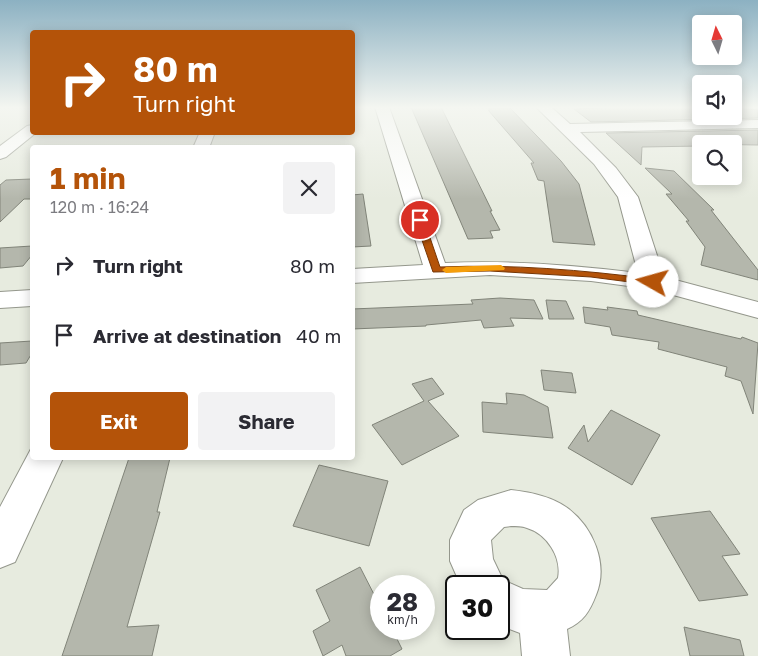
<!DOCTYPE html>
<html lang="en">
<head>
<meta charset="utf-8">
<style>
	:root { --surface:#fff; --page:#f2f2f3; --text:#2b2b33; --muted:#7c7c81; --accent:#b45309 }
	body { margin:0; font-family:"Golos Text",sans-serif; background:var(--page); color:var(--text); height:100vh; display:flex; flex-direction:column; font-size:19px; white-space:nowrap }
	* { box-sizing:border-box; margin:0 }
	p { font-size:16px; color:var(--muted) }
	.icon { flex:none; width:28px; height:28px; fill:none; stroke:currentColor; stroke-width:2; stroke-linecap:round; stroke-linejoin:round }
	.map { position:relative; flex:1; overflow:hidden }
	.drawer { position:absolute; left:30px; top:145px; width:325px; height:315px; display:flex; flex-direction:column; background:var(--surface); border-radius:5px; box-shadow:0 2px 12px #0003 }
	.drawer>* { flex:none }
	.hud { position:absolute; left:30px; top:30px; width:325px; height:105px; border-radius:5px; box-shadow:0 2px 12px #0003; background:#b45309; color:#fff; overflow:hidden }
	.needle { width:32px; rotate:355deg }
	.buttons { position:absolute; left:692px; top:15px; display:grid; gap:10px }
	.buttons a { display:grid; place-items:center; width:50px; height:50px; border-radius:5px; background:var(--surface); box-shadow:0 2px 12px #0003; font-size:25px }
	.speed { position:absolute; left:370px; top:575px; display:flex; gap:10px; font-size:25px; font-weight:700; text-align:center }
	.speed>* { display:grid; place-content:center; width:65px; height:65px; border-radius:50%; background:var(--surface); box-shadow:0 2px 12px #0003; line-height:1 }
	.speed small { font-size:12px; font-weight:400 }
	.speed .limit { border:2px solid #111; border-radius:8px; background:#fff; color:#111 }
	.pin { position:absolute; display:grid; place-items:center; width:42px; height:42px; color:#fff; margin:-21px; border:2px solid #fff; border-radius:50%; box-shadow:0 1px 5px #0007 }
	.me { position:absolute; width:55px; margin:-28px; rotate:277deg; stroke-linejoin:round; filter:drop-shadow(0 0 4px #0008) }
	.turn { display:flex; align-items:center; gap:18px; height:105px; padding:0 20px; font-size:22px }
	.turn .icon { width:65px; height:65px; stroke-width:2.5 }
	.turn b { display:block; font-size:35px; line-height:42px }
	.round { display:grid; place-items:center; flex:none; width:52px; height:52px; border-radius:5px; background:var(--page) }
	.summary { display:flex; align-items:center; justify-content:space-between; height:85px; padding:0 20px }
	h1 { font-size:30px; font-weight:700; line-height:38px; color:var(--accent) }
	.action { display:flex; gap:10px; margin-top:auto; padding:10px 20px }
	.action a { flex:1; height:58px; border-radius:5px; background:var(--accent); color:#fff; font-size:20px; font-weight:700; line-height:58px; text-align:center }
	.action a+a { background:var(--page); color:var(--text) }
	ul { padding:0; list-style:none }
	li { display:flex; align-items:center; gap:15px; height:70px; padding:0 20px }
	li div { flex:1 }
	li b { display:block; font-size:19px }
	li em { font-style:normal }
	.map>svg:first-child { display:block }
	.building { fill:#b4b7ac; stroke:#818479 }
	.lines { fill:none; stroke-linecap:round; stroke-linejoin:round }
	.minor-casing { stroke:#94978c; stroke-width:2 }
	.minor { fill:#fff; fill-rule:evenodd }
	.route { fill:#b45309; stroke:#753606 }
	.slow { fill:#f59e0b }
</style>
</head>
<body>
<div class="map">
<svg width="758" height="656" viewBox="0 0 758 656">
	<rect width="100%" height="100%" fill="#e7ebdf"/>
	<g class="building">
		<polygon points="411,107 441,107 492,211 490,211 500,230 490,231 493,238 468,239"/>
		<polygon points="622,107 701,107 701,116 734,116 734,108 758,110 758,118 591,122 574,109"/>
		<polygon points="489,108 510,108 561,161 579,184 595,245 553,242 544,181 538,180 531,163 534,163 488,110 490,110"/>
		<polygon points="758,130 758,145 701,144 701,146 642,147 641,165 606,133"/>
		<polygon points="645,168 674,171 714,210 711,210 758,270 758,280 701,265 705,247 686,221 689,221 666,194 672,194"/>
		<polygon points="32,179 32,199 24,199 0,222 0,185 6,180"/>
		<polygon points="363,194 371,246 352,247 352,195"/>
		<polygon points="32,246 32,255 23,266 0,268 0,248"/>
		<polygon points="500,298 534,300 543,319 510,318 514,326 484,328 481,320 426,325 426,326 352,329 352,309 473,304 471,300"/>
		<polygon points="546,300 566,301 574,319 549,319"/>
		<polygon points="583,307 608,310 607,307 637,311 638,315 741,339 742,337 758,343 753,414 741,381 725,376 727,367 658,349 659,342 612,335 610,327 585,323"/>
		<polygon points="32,341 32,353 26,363 0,365 0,343"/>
		<polygon points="541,370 572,373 576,393 544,390"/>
		<polygon points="432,378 444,394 428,401 459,436 402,465 372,425 424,401 412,384"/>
		<polygon points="506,393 524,395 548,407 553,438 483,432 482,402 507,404"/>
		<polygon points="611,410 660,435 632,485 568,448 584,425 588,442"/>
		<polygon points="129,458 170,458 157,512 160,512 127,627 159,625 152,656 62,656"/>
		<polygon points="319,465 388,481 369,546 293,526"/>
		<polygon points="710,511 740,554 722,556 748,595 699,601 651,518"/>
		<polygon points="360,567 381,608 381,629 392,629 402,649 390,656 346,656 342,645 323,656 313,631 330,621 316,590"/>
		<polygon points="684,627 740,640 744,656 690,656"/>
	</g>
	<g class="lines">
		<g class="minor-casing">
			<g id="minor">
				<path d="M 375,107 L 389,107 L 445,263 C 510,260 574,265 638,273 L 618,197 L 594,164 L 536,107 L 551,107 L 570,124 L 758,120 L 758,128 L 580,132 L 616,168 L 638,197 L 664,277 L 758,302 L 758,318 L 651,289 L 591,281 L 490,275 L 352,283 L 352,269 L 423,265 Z"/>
				<polygon points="32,125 32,132 37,132 6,157 0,159 0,146 27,126"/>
				<polygon points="200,132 215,132 209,148 193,148"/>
				<polygon points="32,290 32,306 0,308 0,292"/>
				<polygon points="32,447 32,458 63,458 15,562 0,568 0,507"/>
				<path d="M 511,490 C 529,492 550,496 566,507 C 593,526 609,564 596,595 C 590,611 583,622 567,629 L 570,656 L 522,656 L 520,633 L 499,625 L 499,586 L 461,586 L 450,561 L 450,540 L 464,510 L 478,500 ZM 511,526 C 516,526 522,526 527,528 C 547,534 562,557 558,578 L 547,590 L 523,589 L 503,580 L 493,559 L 491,540 L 504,527 Z"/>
			</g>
		</g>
		<use href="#minor" class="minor"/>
	</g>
	<linearGradient id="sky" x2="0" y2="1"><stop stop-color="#8cb1c2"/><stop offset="0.54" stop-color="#f4f6f1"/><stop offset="1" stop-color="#f4f6f1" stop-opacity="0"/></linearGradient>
	<rect width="758" height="199" fill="url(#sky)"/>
	<path class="route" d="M 420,217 L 424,220 L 440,267 C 512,264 582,270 653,279 L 658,282 L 653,285 L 591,277 L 490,271 L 433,272 L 415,220 Z"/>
	<polygon class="slow" points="501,265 505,268 504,270 446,273 442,270 446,267"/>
</svg>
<div class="buttons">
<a><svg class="needle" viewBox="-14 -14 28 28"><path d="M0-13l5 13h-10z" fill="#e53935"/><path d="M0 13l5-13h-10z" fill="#7c7c81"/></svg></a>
<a><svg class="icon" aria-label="sound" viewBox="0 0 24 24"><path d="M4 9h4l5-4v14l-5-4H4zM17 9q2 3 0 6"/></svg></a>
<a><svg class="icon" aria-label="search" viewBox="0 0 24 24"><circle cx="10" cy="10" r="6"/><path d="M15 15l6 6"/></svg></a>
</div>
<div class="speed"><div>28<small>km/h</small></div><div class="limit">30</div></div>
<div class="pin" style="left:420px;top:220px;background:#d93025"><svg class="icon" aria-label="arrive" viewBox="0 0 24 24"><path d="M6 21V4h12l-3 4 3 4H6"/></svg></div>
<svg class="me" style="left:653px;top:282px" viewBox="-20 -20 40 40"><circle r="19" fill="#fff"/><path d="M0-13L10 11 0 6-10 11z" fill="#b45309"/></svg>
<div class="hud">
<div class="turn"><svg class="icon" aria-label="right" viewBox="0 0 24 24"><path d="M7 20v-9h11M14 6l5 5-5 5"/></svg><div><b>80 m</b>Turn right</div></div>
</div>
<section class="drawer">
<div class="summary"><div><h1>1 min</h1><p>120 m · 16:24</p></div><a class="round"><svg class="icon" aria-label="close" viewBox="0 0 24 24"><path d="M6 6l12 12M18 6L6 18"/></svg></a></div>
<ul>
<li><svg class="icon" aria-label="right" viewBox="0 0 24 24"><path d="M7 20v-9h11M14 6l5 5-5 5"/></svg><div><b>Turn right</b></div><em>80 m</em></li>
<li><svg class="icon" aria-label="arrive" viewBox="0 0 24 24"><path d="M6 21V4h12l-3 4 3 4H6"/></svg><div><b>Arrive at destination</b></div><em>40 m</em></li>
</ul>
<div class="action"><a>Exit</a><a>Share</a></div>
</section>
</div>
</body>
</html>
